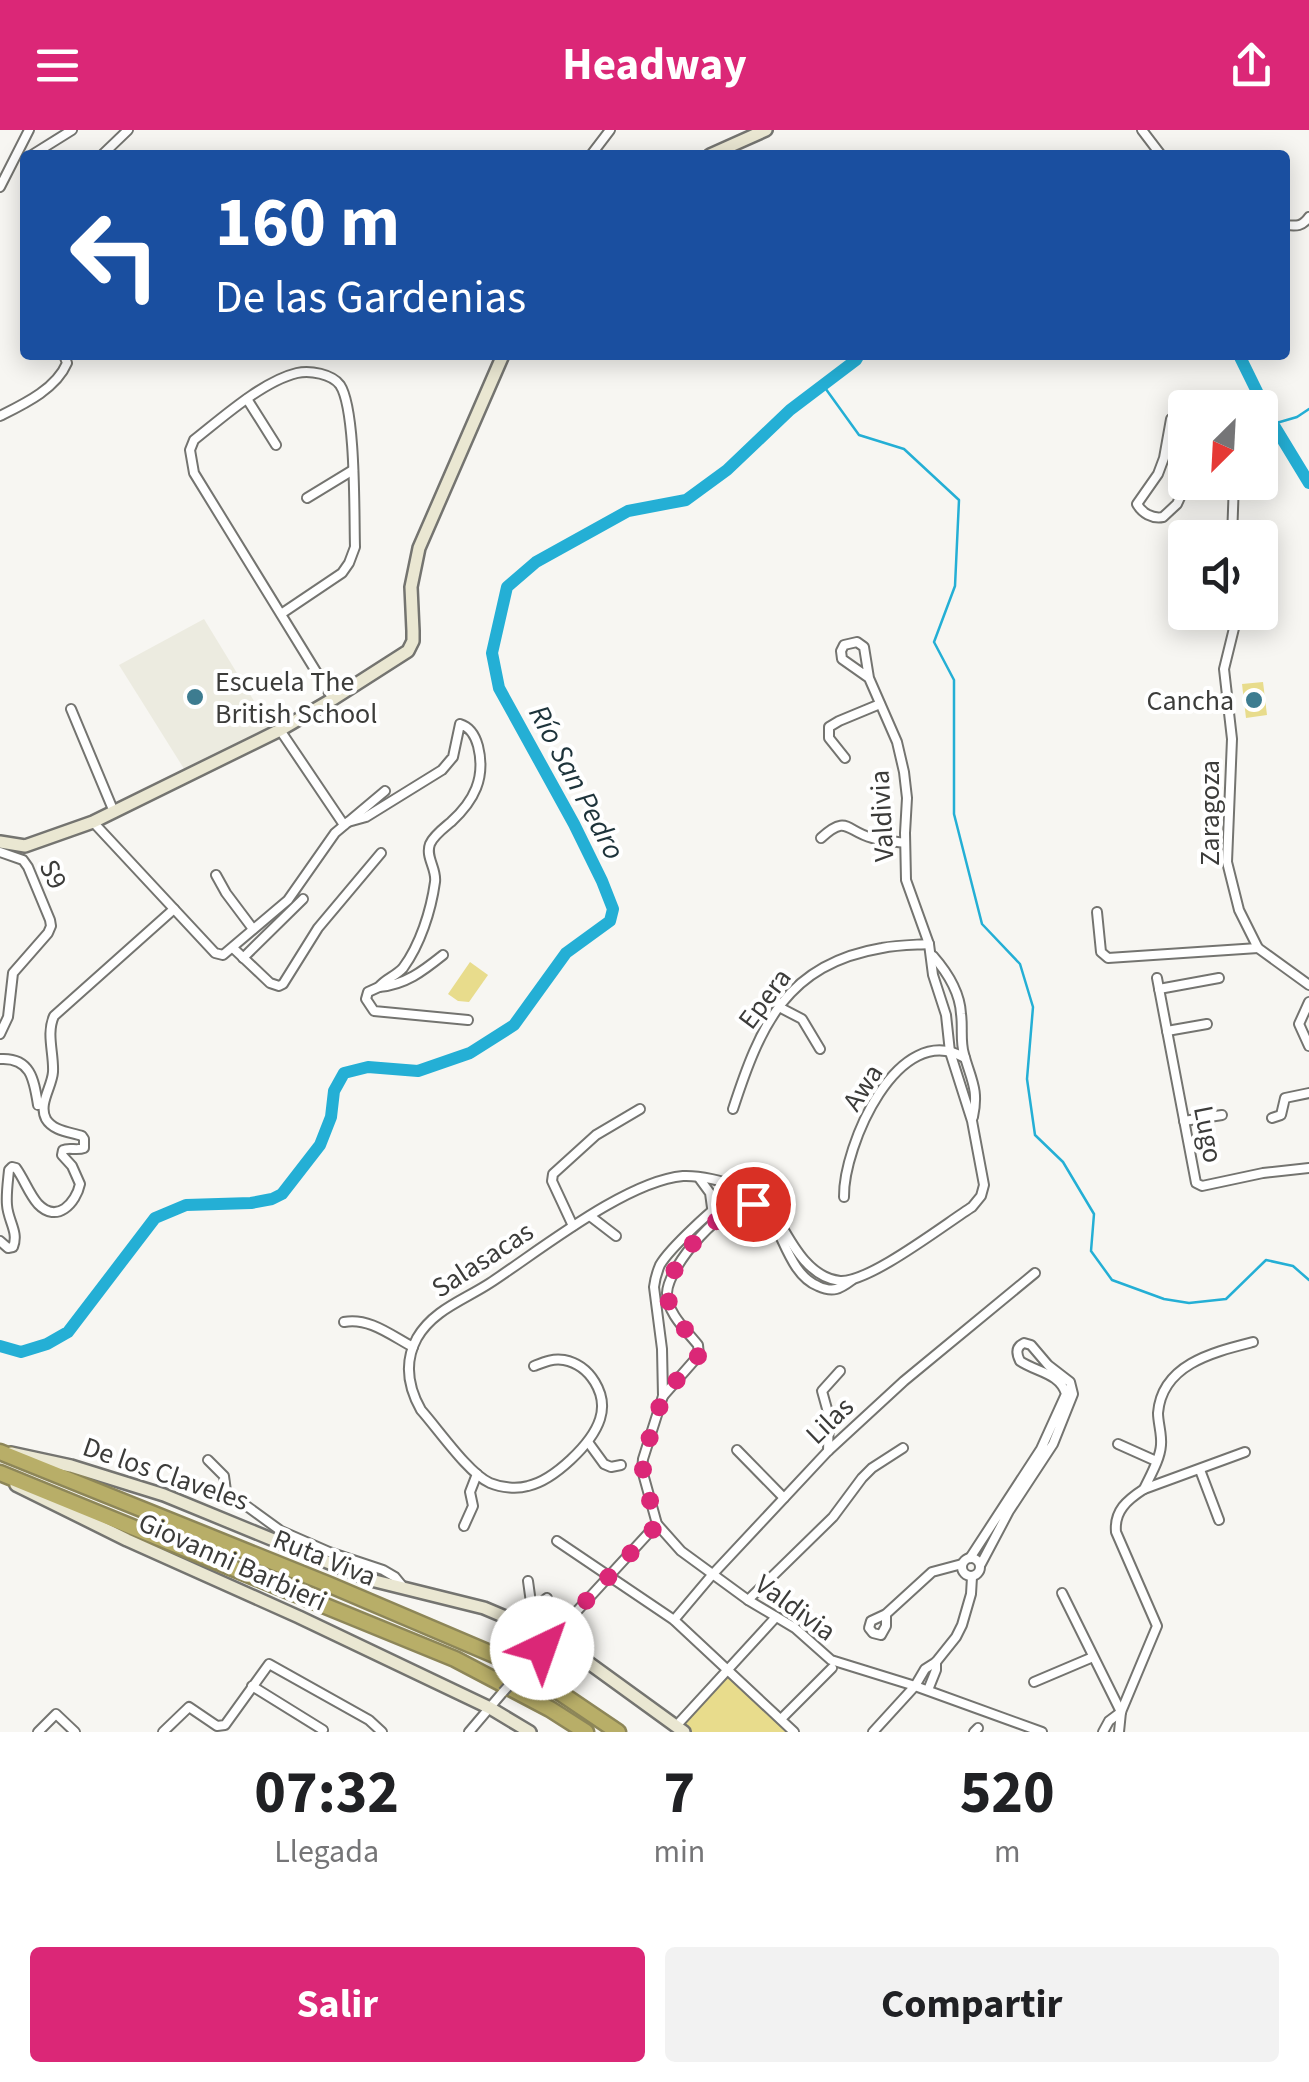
<!DOCTYPE html>
<html lang="es">
<head>
<meta charset="utf-8">
<style>
	:root { --surface:#fff; --page:#f2f2f2; --text:#202124; --muted:#757577; --accent:#db2777 }
	body { margin:0; font-family:"Source Sans 3",sans-serif; background:var(--page); color:var(--text); height:100vh; display:flex; flex-direction:column; font-size:38px; white-space:nowrap }
	* { box-sizing:border-box; margin:0 }
	p { font-size:32px; color:var(--muted) }
	.icon { flex:none; width:55px; height:55px; fill:none; stroke:currentColor; stroke-width:2; stroke-linecap:round; stroke-linejoin:round }
	.map { position:relative; height:1602px; overflow:hidden }
	.side { display:flex; flex-direction:column; background:var(--surface); flex:1 }
	.side>* { flex:none }
	.banner { position:absolute; left:20px; top:20px; width:1270px; height:210px; border-radius:10px; box-shadow:0 5px 25px #0003; background:#1a4fa0; color:#fff; overflow:hidden }
	.needle { width:65px; rotate:204deg }
	.fabs { position:absolute; left:1168px; top:260px; display:grid; gap:20px }
	.fabs a { display:grid; place-items:center; width:110px; height:110px; border-radius:10px; background:var(--surface); box-shadow:0 5px 25px #0003; font-size:50px }
	.pin { position:absolute; display:grid; place-items:center; width:85px; height:85px; color:#fff; margin:-42px; border:5px solid #fff; border-radius:50%; box-shadow:0 2px 10px #0007 }
	.me { position:absolute; width:110px; margin:-55px; rotate:42deg; stroke-linejoin:round; filter:drop-shadow(0 0 8px #0008) }
	.turn { display:flex; align-items:center; gap:35px; height:210px; padding:0 30px; font-size:45px }
	.turn .icon { width:130px; height:130px; stroke-width:2.5 }
	.turn b { display:block; font-size:70px; line-height:85px }
	.eta { display:flex; justify-content:space-evenly; align-items:center; height:170px; text-align:center }
	.eta b { font-size:60px; font-weight:700; line-height:70px }
	.action { display:flex; gap:20px; margin-top:auto; padding:20px 30px }
	.action a { flex:1; height:115px; border-radius:10px; background:var(--accent); color:#fff; font-size:40px; font-weight:700; line-height:115px; text-align:center }
	.action a+a { background:var(--page); color:var(--text) }
	header { display:flex; justify-content:space-between; align-items:center; height:130px; padding:0 30px; background:var(--accent); color:#fff; font-size:45px; font-weight:700 }
	.map>svg:first-child { display:block }
	.built { fill:#ecebe0 }
	.green { fill:#e8dc8c }
	.lines { fill:none; stroke-linecap:round; stroke-linejoin:round }
	.stream { stroke:#24afd5; stroke-width:2.5 }
	.river { stroke:#24afd5; stroke-width:12 }
	.street-casing { stroke:#747470; stroke-width:12 }
	.secondary-casing { stroke:#747470; stroke-width:16 }
	.highway-casing { stroke:#8d8658; stroke-width:19 }
	.street { stroke:#fff; stroke-width:8 }
	.secondary { stroke:#eae7d2; stroke-width:11 }
	.highway { stroke:#b8ae68; stroke-width:14 }
	.street-bridge-casing { stroke:#747470; stroke-width:12; stroke-linecap:butt }
	.street-bridge { stroke:#fff; stroke-width:8 }
	.route { stroke:#db2777; stroke-width:18; stroke-dasharray:0 32.4 }
	.poi-dot { fill:#3d7c90; stroke:#fff; stroke-width:4 }
	.labels { text-anchor:middle; stroke-width:8; stroke-linejoin:round; paint-order:stroke }
	.poi-label { font-size:28px; fill:#3c3c3a; stroke:#fff; text-anchor:start }
	.street-label { font-size:28px; fill:#3c3c3a; stroke:#fff }
	.water-label { font-size:30px; font-style:italic; fill:#1d333a; stroke:#fff }
</style>
</head>
<body>
<header><svg class="icon" aria-label="menu" viewBox="0 0 24 24"><path d="M4 6h16M4 12h16M4 18h16"/></svg>Headway<svg class="icon" aria-label="share" viewBox="0 0 24 24"><path d="M12 15V3M7 8l5-5 5 5M5 13v7h14v-7"/></svg></header>
<div class="map">
<svg width="1309" height="1602" viewBox="0 0 1309 1602">
	<rect width="100%" height="100%" fill="#f7f6f2"/>
	<polygon class="built" points="204,489 271,599 186,642 119,535"/>
	<g class="green">
		<polygon points="1263,552 1267,585 1246,588 1242,554"/>
		<polygon points="470,832 488,845 469,872 458,871 448,864"/>
		<polygon points="729,1545 789,1602 691,1602 684,1595"/>
	</g>
	<g class="lines">
		<g class="stream">
			<polyline points="823,255 859,305 904,319 959,370 955,456 934,512 954,550 954,684 982,794 1020,834 1033,877 1027,949 1035,1005 1063,1032 1094,1084 1091,1121 1112,1150 1164,1169 1189,1173 1226,1169 1266,1130 1293,1136 1309,1150"/>
			<polyline points="1273,294 1297,287 1309,279"/>
		</g>
		<g class="river">
			<polyline points="1239,225 1273,294 1309,353"/>
			<polyline points="0,1216 21,1222 47,1214 68,1202 155,1088 186,1075 251,1073 272,1069 282,1064 320,1015 331,987 334,961 344,943 368,937 418,941 470,923 514,895 566,823 610,791 613,779 602,751 574,694 499,558 492,523 507,457 536,432 628,381 686,370 727,340 790,280 856,230 859,225"/>
		</g>
		<g class="street-casing">
			<g id="street">
				<polyline points="1142,0 1161,25"/>
				<polyline points="32,25 72,0"/>
				<polyline points="102,25 128,0"/>
				<polyline points="591,25 610,0"/>
				<polyline points="0,57 29,0"/>
				<path d="M 1285,95 C 1296,96 1302,97 1309,87"/>
				<polyline points="247,269 276,315"/>
				<path d="M 0,286 C 24,274 56,259 67,233 L 64,225"/>
				<path d="M 1171,289 L 1164,328 L 1158,344 L 1137,374 C 1142,383 1152,389 1163,387 L 1177,374 L 1187,352"/>
				<polyline points="307,368 353,340"/>
				<polyline points="1232,408 1234,352"/>
				<polyline points="1238,482 1224,539 1232,609 1227,732 1239,780 1258,818 1309,855"/>
				<path d="M 281,484 L 342,443 L 349,433 L 355,417 C 354,384 356,279 340,255 C 332,244 310,240 297,243 C 263,251 222,288 194,310 L 190,320 L 194,343 L 333,569"/>
				<path d="M 869,548 L 842,529 L 841,521 L 844,515 L 857,512 L 864,517 L 869,548 L 897,612 L 904,642 L 907,668 L 905,703 L 906,750 L 929,814 L 933,845 L 946,885 L 950,922 L 972,991 L 984,1055 L 981,1066 L 972,1077 C 945,1094 869,1153 840,1151 C 811,1148 794,1118 781,1095 C 775,1084 773,1070 761,1064 C 751,1059 741,1061 732,1066 C 715,1076 670,1118 660,1135 C 657,1142 655,1149 654,1157 L 662,1219 L 663,1266 L 643,1329 L 642,1340 L 657,1394 L 681,1421 L 748,1470 L 795,1498 L 831,1530 L 915,1556 L 1042,1602"/>
				<polyline points="71,579 114,682"/>
				<polyline points="280,600 344,695"/>
				<polyline points="845,628 829,608 829,597 839,591 880,574"/>
				<polyline points="93,692 215,823 223,825 288,770 335,703 385,661"/>
				<path d="M 348,692 L 366,687 L 442,640 L 453,627 L 460,594 C 470,597 475,605 478,616 C 486,648 474,671 451,692 C 444,698 434,705 430,714 C 425,727 437,739 435,752 C 431,781 420,815 403,838 C 396,846 385,849 379,857 C 405,855 423,841 443,825"/>
				<path d="M 821,708 C 847,684 846,701 872,708 C 882,711 894,711 905,713"/>
				<polyline points="0,722 23,730 28,737 50,790 51,796 48,803 13,843 8,887 0,904"/>
				<polyline points="216,745 226,763 253,799"/>
				<polyline points="1097,782 1101,822 1108,828 1258,818"/>
				<polyline points="233,818 270,853 279,856 283,854 318,798 381,723"/>
				<path d="M 933,826 C 947,842 960,863 961,884 C 963,897 960,911 964,924 C 971,950 979,959 973,987"/>
				<polyline points="243,828 303,769"/>
				<polyline points="1157,848 1196,1053 1202,1056 1263,1043 1309,1038"/>
				<polyline points="379,857 368,862 366,869 374,881 468,890"/>
				<polyline points="1159,859 1219,848"/>
				<polyline points="1309,872 1299,894 1309,916"/>
				<polyline points="779,877 802,889 820,919"/>
				<polyline points="1167,901 1207,894"/>
				<path d="M 0,929 C 31,927 34,950 38,975"/>
				<path d="M 733,979 C 760,896 786,834 882,818 C 897,815 913,815 929,814"/>
				<polyline points="1272,988 1281,985 1285,968 1309,963"/>
				<polyline points="1184,991 1222,985"/>
				<polyline points="699,1048 710,1063 713,1085"/>
				<path d="M 844,1067 C 843,1017 898,888 965,928"/>
				<polyline points="590,1086 616,1106"/>
				<polyline points="573,1096 552,1051 553,1044 596,1005 640,979"/>
				<path d="M 0,1111 L 8,1118 L 13,1117 C 19,1102 8,1091 7,1075 C 6,1064 8,1051 9,1040 L 12,1037 L 16,1038 C 24,1049 29,1064 38,1074 C 57,1094 76,1073 80,1054 L 72,1036 L 62,1025 L 63,1020 C 69,1017 77,1021 84,1018 L 84,1009 L 82,1006 C 70,1002 53,1001 46,989 C 38,974 52,957 53,942 C 54,923 46,904 54,886 L 174,779"/>
				<path d="M 344,1192 C 369,1187 392,1206 413,1217"/>
				<path d="M 534,1236 C 544,1232 553,1228 564,1230 C 590,1235 608,1264 600,1289 C 592,1314 554,1350 528,1356 C 517,1359 502,1358 490,1353 C 469,1344 438,1299 421,1280 C 408,1257 404,1232 417,1208 C 433,1180 464,1170 490,1153 C 539,1121 626,1051 683,1046 C 705,1045 730,1054 751,1060"/>
				<path d="M 663,1266 L 699,1225 L 698,1215 C 686,1200 667,1183 667,1163 C 668,1136 725,1069 754,1075 C 781,1080 783,1142 818,1156 C 833,1163 840,1159 852,1150"/>
				<polyline points="588,1312 604,1334 611,1337 621,1335"/>
				<polyline points="1118,1314 1156,1331"/>
				<polyline points="737,1320 784,1368"/>
				<polyline points="828,1321 829,1286 822,1261 840,1241"/>
				<polyline points="208,1330 224,1346 226,1361 281,1401 329,1422 383,1440 395,1447 404,1458"/>
				<polyline points="1200,1340 1219,1390"/>
				<path d="M 1144,1359 C 1150,1346 1160,1330 1161,1315 C 1162,1304 1158,1293 1158,1283 C 1162,1234 1214,1222 1253,1212"/>
				<polyline points="464,1396 473,1376 470,1362 477,1344"/>
				<polyline points="557,1411 674,1490 794,1602"/>
				<circle cx="971" cy="1437" r="9"/>
				<path d="M 970,1428 L 1041,1319 L 1066,1264 C 1060,1243 1036,1242 1020,1231 C 1016,1223 1016,1217 1024,1213 L 1031,1215 L 1048,1235 L 1070,1252 L 1073,1264 L 1053,1314 L 1009,1381 L 981,1434"/>
				<polyline points="1062,1463 1121,1582"/>
				<polyline points="748,1470 833,1387 862,1348 872,1338 903,1318"/>
				<polyline points="532,1480 547,1468"/>
				<polyline points="886,1484 886,1496 881,1505 873,1503 869,1498 871,1491 886,1484 932,1442 962,1434"/>
				<polyline points="674,1490 712,1445 828,1321 904,1251 1035,1143"/>
				<polyline points="526,1496 532,1480 528,1451"/>
				<polyline points="542,1519 657,1394"/>
				<polyline points="1034,1552 1093,1527"/>
				<polyline points="252,1556 323,1600"/>
				<polyline points="928,1560 936,1540 936,1532"/>
				<polyline points="781,1589 832,1538"/>
				<polyline points="677,1595 776,1487"/>
				<polyline points="38,1602 56,1584 75,1602"/>
				<polyline points="163,1602 189,1577 217,1596 225,1595 269,1534 369,1590 382,1602"/>
				<polyline points="469,1602 503,1562"/>
				<polyline points="873,1602 915,1556 925,1539 936,1532 956,1507 962,1495 971,1464 972,1447"/>
				<polyline points="974,1602 978,1598"/>
				<polyline points="1103,1602 1109,1591 1121,1582"/>
				<path d="M 1119,1602 L 1121,1582 L 1157,1496 L 1116,1402 C 1114,1381 1127,1370 1144,1359 L 1245,1322"/>
			</g>
		</g>
		<g class="secondary-casing">
			<g id="secondary">
				<polyline points="710,25 766,0"/>
				<polyline points="0,712 25,716 93,692 280,600 333,569 408,521 413,511 413,501 411,457 419,418 503,225"/>
				<polyline points="11,1323 71,1336 164,1365 371,1450 484,1478 553,1507 684,1602"/>
				<polyline points="16,1355 127,1410 299,1487 490,1578 530,1602"/>
			</g>
		</g>
		<g class="highway-casing">
			<g id="highway">
				<polyline points="0,1322 330,1455 506,1530 547,1554 618,1602"/>
				<polyline points="0,1343 455,1529 550,1579 586,1602"/>
			</g>
		</g>
		<use href="#street" class="street"/>
		<use href="#secondary" class="secondary"/>
		<use href="#highway" class="highway"/>
		<g class="street-bridge-casing">
			<polyline id="street-bridge" points="503,1562 542,1519"/>
		</g>
		<use href="#street-bridge" class="street-bridge"/>
	</g>
	<g class="lines">
		<path class="route" d="M 542,1518 L 658,1394 L 643,1350 L 643,1329 L 663,1266 L 699,1225 L 698,1214 C 687,1201 671,1187 668,1168 C 663,1136 721,1075 753,1074"/>
	</g>
	<g class="poi-dot">
		<circle cx="195" cy="567" r="10"/>
		<circle cx="1254" cy="570" r="10"/>
	</g>
	<g class="labels">
		<g class="poi-label">
			<text x="215" y="561">Escuela The<tspan x="215" dy="32">British School</tspan></text>
			<text x="1234" y="580" text-anchor="end">Cancha</text>
		</g>
		<g class="street-label">
			<text transform="translate(1209 683) rotate(-90)" y="10">Zaragoza</text>
			<text transform="translate(881 686) rotate(-93)" y="10">Valdivia</text>
			<text transform="translate(54 744) rotate(64)" y="10">S9</text>
			<text transform="translate(764 868) rotate(-53)" y="10">Epera</text>
			<text transform="translate(862 957) rotate(-57)" y="10">Awa</text>
			<text transform="translate(1209 1004) rotate(79)" y="10">Lugo</text>
			<text transform="translate(482 1129) rotate(-33)" y="10">Salasacas</text>
			<text transform="translate(829 1290) rotate(-44)" y="10">Lilas</text>
			<text transform="translate(166 1343) rotate(19)" y="10">De los Claveles</text>
			<text transform="translate(325 1427) rotate(22)" y="10">Ruta Viva</text>
			<text transform="translate(233 1431) rotate(24)" y="10">Giovanni Barbieri</text>
			<text transform="translate(796 1477) rotate(36)" y="10">Valdivia</text>
		</g>
		<g class="water-label">
			<text transform="translate(577 652) rotate(62)" y="10">Río San Pedro</text>
		</g>
	</g>
</svg>
<div class="fabs">
<a><svg class="needle" viewBox="-14 -14 28 28"><path d="M0-13l5 13h-10z" fill="#e53935"/><path d="M0 13l5-13h-10z" fill="#757577"/></svg></a>
<a><svg class="icon" aria-label="sound" viewBox="0 0 24 24"><path d="M4 9h4l5-4v14l-5-4H4zM17 9q2 3 0 6"/></svg></a>
</div>
<div class="pin" style="left:753px;top:1074px;background:#d93025"><svg class="icon" aria-label="arrive" viewBox="0 0 24 24"><path d="M6 21V4h12l-3 4 3 4H6"/></svg></div>
<svg class="me" style="left:542px;top:1518px" viewBox="-20 -20 40 40"><circle r="19" fill="#fff"/><path d="M0-13L10 11 0 6-10 11z" fill="#db2777"/></svg>
<div class="banner">
<div class="turn"><svg class="icon" aria-label="left" viewBox="0 0 24 24"><path d="M17 20v-9H6M10 6l-5 5 5 5"/></svg><div><b>160 m</b>De las Gardenias</div></div>
</div>
</div>
<section class="side">
<div class="eta">
<div><b>07:32</b><p>Llegada</p></div>
<div><b>7</b><p>min</p></div>
<div><b>520</b><p>m</p></div>
</div>
<div class="action"><a>Salir</a><a>Compartir</a></div>
</section>
</body>
</html>
